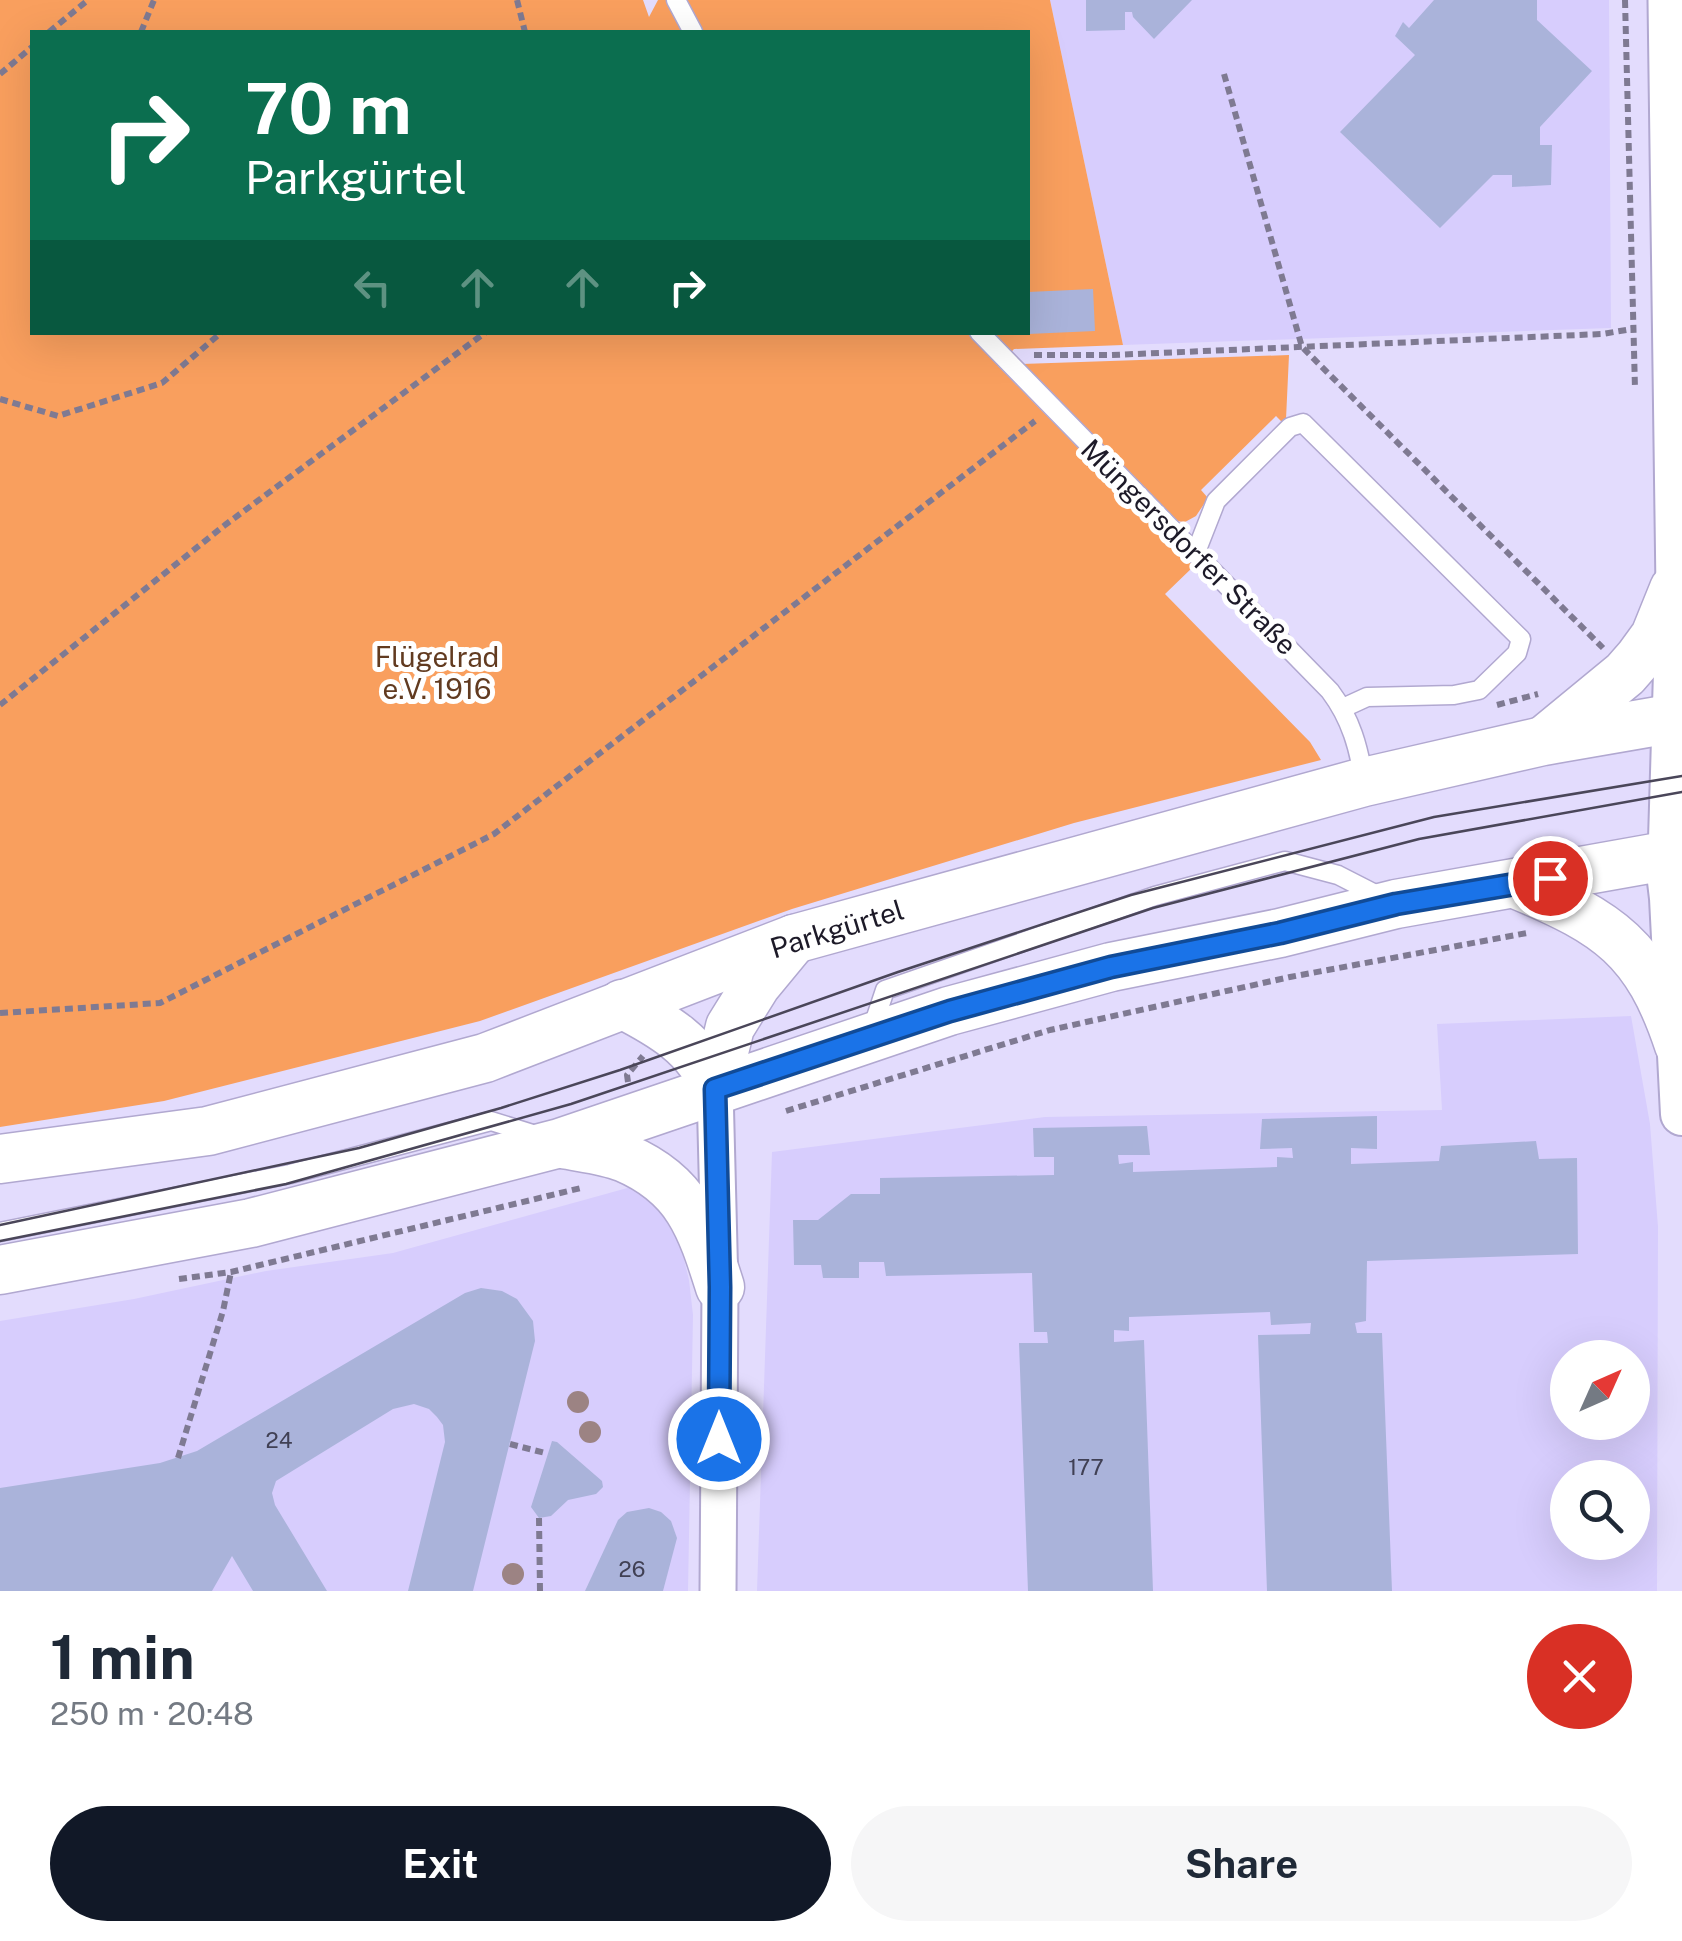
<!DOCTYPE html>
<html lang="en">
<head>
<meta charset="utf-8">
<style>
	:root { --surface:#fff; --page:#f6f6f7; --text:#1f2937; --muted:#747a83; --accent:#111827 }
	body { margin:0; font-family:"Public Sans",sans-serif; background:var(--page); color:var(--text); height:100vh; display:flex; flex-direction:column; font-size:38px; white-space:nowrap }
	* { box-sizing:border-box; margin:0 }
	p { font-size:32px; color:var(--muted) }
	.icon { flex:none; width:55px; height:55px; fill:none; stroke:currentColor; stroke-width:2; stroke-linecap:round; stroke-linejoin:round }
	.map { position:relative; height:1591px; overflow:hidden }
	.side { display:flex; flex-direction:column; background:var(--surface); flex:1 }
	.side>* { flex:none }
	.banner { position:absolute; left:30px; top:30px; width:1000px; height:305px; border-radius:0px; box-shadow:0 10px 40px #0002; background:#0b6e4f; color:#fff; overflow:hidden }
	.needle { width:65px; rotate:45deg }
	.buttons { position:absolute; left:1550px; top:1340px; display:grid; gap:20px }
	.buttons a { display:grid; place-items:center; width:100px; height:100px; border-radius:50%; background:var(--surface); box-shadow:0 10px 40px #0002; font-size:50px }
	.pin { position:absolute; display:grid; place-items:center; width:85px; height:85px; color:#fff; margin:-42px; border:5px solid #fff; border-radius:50%; box-shadow:0 2px 10px #0007 }
	.me { position:absolute; width:110px; margin:-55px; rotate:0deg; stroke-linejoin:round; filter:drop-shadow(0 0 8px #0008) }
	.turn { display:flex; align-items:center; gap:35px; height:210px; padding:0 50px; font-size:45px }
	.turn .icon { width:130px; height:130px; stroke-width:2.5 }
	.turn b { display:block; font-size:70px; line-height:85px }
	.lanes { display:flex; align-items:center; height:95px; padding:0 50px; background:#0003; justify-content:center; gap:50px; direction:ltr }
	.lanes .off { opacity:.35 }
	.round { display:grid; place-items:center; flex:none; width:105px; height:105px; border-radius:52px; background:var(--page) }
	.headline { display:flex; align-items:center; justify-content:space-between; height:170px; padding:0 50px }
	h1 { font-size:60px; font-weight:700; line-height:75px }
	.cta { display:flex; gap:20px; margin-top:auto; padding:20px 50px }
	.cta a { flex:1; height:115px; border-radius:60px; background:var(--accent); color:#fff; font-size:40px; font-weight:700; line-height:115px; text-align:center }
	.cta a+a { background:var(--page); color:var(--text) }
	.map>svg:first-child { display:block }
	.built { fill:#d7cdfd; fill-rule:evenodd }
	.green { fill:#f99f5e; fill-rule:evenodd }
	.building { fill:#aab3da }
	.lines { fill:none; stroke-linecap:round; stroke-linejoin:round }
	.service-casing { stroke:#b1a8d0; stroke-width:21 }
	.minor-casing { stroke:#b1a8d0; stroke-width:39 }
	.tertiary-casing { stroke:#b1a8d0; stroke-width:46 }
	.secondary-casing { stroke:#b1a8d0; stroke-width:51 }
	.path { stroke:#7f7a92; stroke-width:6; stroke-dasharray:8 5; stroke-linecap:butt }
	.service { stroke:#fff; stroke-width:18 }
	.minor { stroke:#fff; stroke-width:35 }
	.tertiary { stroke:#fff; stroke-width:42 }
	.secondary { stroke:#fff; stroke-width:48 }
	.tram { stroke:#4a4659; stroke-width:2.5 }
	.tree { fill:#9c8383 }
	.route-casing { stroke:#114b97; stroke-width:25 }
	.route { stroke:#1a73e8; stroke-width:18 }
	.labels { text-anchor:middle; stroke-width:10; stroke-linejoin:round; paint-order:stroke }
	.number-label { font-size:22px; fill:#404054 }
	.street-label { font-size:28px; fill:#1d1a28; stroke:#fff }
	.park-label { font-size:28px; fill:#623b20; stroke:#fff }
</style>
</head>
<body>
<div class="map">
<svg width="1682" height="1591" viewBox="0 0 1682 1591">
	<rect width="100%" height="100%" fill="#e3dcfd"/>
	<g class="built">
		<polygon points="1050,0 1609,0 1611,328 1123,345"/>
		<path d="M 1631,1016 L 1650,1124 L 1658,1227 L 1657,1591 L 757,1591 L 772,1152 L 1045,1117 L 1442,1110 L 1437,1024 ZM 1568,1358 L 1632,1358 L 1632,1422 L 1568,1422 ZM 1568,1478 L 1632,1478 L 1632,1542 L 1568,1542 Z"/>
		<polygon points="631,1187 651,1200 666,1215 681,1247 689,1280 693,1315 688,1591 0,1591 0,1321 134,1299 266,1271 393,1253"/>
	</g>
	<g class="green">
		<path d="M 0,0 L 643,0 L 649,17 L 658,0 L 1050,0 L 1123,345 L 1014,349 L 998,366 L 1194,566 L 1165,594 L 1310,742 L 1321,760 L 1074,823 L 792,909 L 480,1021 L 164,1101 L 0,1127 ZM 32,32 L 1028,32 L 1028,332 L 32,332 Z"/>
		<polygon points="1289,355 1286,419 1282,422 1276,416 1201,490 1208,498 1196,516 1185,522 1176,521 1162,509 1022,364"/>
	</g>
	<g class="building">
		<polygon points="1086,0 1192,0 1154,39 1133,17 1132,12 1125,12 1125,30 1086,31"/>
		<polygon points="1434,0 1537,0 1537,20 1592,71 1540,127 1540,145 1552,145 1551,185 1512,187 1512,175 1493,175 1440,228 1340,132 1415,55 1395,36 1403,22 1409,28"/>
		<polygon points="1093,289 1095,331 1028,334 1028,292"/>
		<polygon points="1377,1116 1377,1149 1351,1148 1351,1164 1439,1161 1441,1146 1536,1141 1539,1159 1577,1158 1578,1254 1367,1261 1366,1321 1355,1323 1357,1333 1382,1333 1392,1591 1267,1591 1258,1335 1310,1334 1311,1323 1271,1325 1270,1312 1129,1317 1129,1331 1114,1330 1114,1342 1144,1340 1153,1591 1028,1591 1019,1343 1048,1343 1047,1332 1034,1332 1032,1273 886,1276 884,1262 859,1262 859,1278 823,1278 821,1265 794,1265 793,1220 818,1220 851,1194 880,1194 880,1178 1054,1175 1054,1157 1034,1157 1033,1128 1147,1126 1150,1155 1118,1155 1119,1164 1133,1162 1133,1172 1277,1167 1277,1157 1293,1158 1292,1148 1260,1149 1262,1119"/>
		<polygon points="481,1288 502,1291 517,1299 533,1321 535,1341 473,1591 408,1591 445,1442 443,1425 437,1417 429,1409 414,1404 393,1409 276,1481 272,1493 275,1505 327,1591 253,1591 232,1556 212,1591 0,1591 0,1488 160,1463 197,1451 465,1293"/>
		<polygon points="552,1441 557,1442 602,1481 603,1487 596,1494 568,1500 551,1516 539,1518 531,1507"/>
		<polygon points="649,1508 661,1512 671,1521 677,1538 663,1591 585,1591 618,1520 627,1512"/>
	</g>
	<g class="lines">
		<g class="service-casing">
			<g id="service">
				<polyline points="676,0 693,32"/>
				<path d="M 979,332 L 1330,691 C 1351,719 1359,748 1364,782"/>
				<polyline points="1196,552 1216,501 1290,427 1303,423 1521,639 1517,653 1479,690 1454,695 1367,697 1343,708"/>
				<polyline points="872,1029 885,990 1155,896 1285,861 1338,875 1385,899"/>
				<polyline points="0,1232 290,1174 491,1121 539,1136"/>
			</g>
		</g>
		<g class="minor-casing">
			<g id="minor">
				<polyline points="1666,856 1674,589 1666,0"/>
				<polyline points="715,1089 720,1287 718,1591"/>
			</g>
		</g>
		<g class="tertiary-casing">
			<polyline id="tertiary" points="1666,856 1671,898 1682,1114"/>
		</g>
		<g class="secondary-casing">
			<g id="secondary">
				<polyline points="1546,739 1625,674 1639,658 1655,636 1674,589 1682,596"/>
				<path d="M 1518,885 C 1609,923 1647,948 1679,1045"/>
				<path d="M 622,1004 C 661,1024 700,1046 715,1089"/>
				<polyline points="715,1089 730,1027 756,985 794,939"/>
				<path d="M 563,1144 C 583,1148 606,1150 625,1158 C 688,1185 701,1227 720,1287"/>
				<polyline points="0,1159 208,1131 485,1058 794,939 1364,782 1543,741 1682,717"/>
				<polyline points="0,1270 251,1223 560,1143 949,1011 1111,967 1280,933 1396,904 1682,853"/>
			</g>
		</g>
		<g class="path">
			<polyline points="517,0 525,32"/>
			<polyline points="1625,0 1635,389"/>
			<polyline points="49,32 88,0"/>
			<polyline points="141,32 154,0"/>
			<polyline points="0,74 32,47"/>
			<polyline points="1224,74 1302,347 1603,648"/>
			<polyline points="1034,355 1112,355 1602,334 1632,329"/>
			<polyline points="0,399 58,416 162,383 222,332"/>
			<polyline points="0,705 225,525 486,332"/>
			<polyline points="1497,705 1538,694"/>
			<polyline points="0,1013 160,1003 494,834 1035,421"/>
			<polyline points="628,1082 627,1075 643,1056"/>
			<polyline points="786,1111 1050,1030 1290,977 1527,933"/>
			<polyline points="179,1279 231,1272 581,1188"/>
			<polyline points="510,1444 545,1453"/>
			<polyline points="178,1458 223,1311 231,1272"/>
			<polyline points="539,1518 540,1591"/>
		</g>
		<use href="#service" class="service"/>
		<use href="#minor" class="minor"/>
		<use href="#tertiary" class="tertiary"/>
		<use href="#secondary" class="secondary"/>
		<g class="tram">
			<polyline points="0,1225 359,1148 501,1108 620,1070 898,972 1131,895 1434,817 1682,776"/>
			<polyline points="0,1241 286,1184 571,1104 1153,908 1419,839 1682,792"/>
		</g>
	</g>
	<g class="tree">
		<circle cx="578" cy="1402" r="11"/>
		<circle cx="590" cy="1432" r="11"/>
		<circle cx="513" cy="1574" r="11"/>
	</g>
	<g class="lines">
		<g class="route-casing">
			<polyline id="route" points="719,1439 720,1287 715,1089 950,1011 1111,967 1280,933 1396,904 1550,878"/>
		</g>
		<use href="#route" class="route"/>
	</g>
	<g class="labels">
		<g class="number-label">
			<text x="279" y="1448">24</text>
			<text x="1086" y="1475">177</text>
			<text x="632" y="1577">26</text>
		</g>
		<g class="street-label">
			<text transform="translate(1189 547) rotate(45)" y="10">Müngersdorfer Straße</text>
			<text transform="translate(837 929) rotate(-17)" y="10">Parkgürtel</text>
		</g>
		<g class="park-label">
			<text x="437" y="667">Flügelrad<tspan x="437" dy="32">e.V. 1916</tspan></text>
		</g>
	</g>
</svg>
<div class="buttons">
<a><svg class="needle" viewBox="-14 -14 28 28"><path d="M0-13l5 13h-10z" fill="#e53935"/><path d="M0 13l5-13h-10z" fill="#747a83"/></svg></a>
<a><svg class="icon" aria-label="search" viewBox="0 0 24 24"><circle cx="10" cy="10" r="6"/><path d="M15 15l6 6"/></svg></a>
</div>
<div class="pin" style="left:1550px;top:878px;background:#d93025"><svg class="icon" aria-label="arrive" viewBox="0 0 24 24"><path d="M6 21V4h12l-3 4 3 4H6"/></svg></div>
<svg class="me" style="left:719px;top:1439px" viewBox="-20 -20 40 40"><circle r="17" fill="#1a73e8" stroke="#fff" stroke-width="3"/><path d="M0-11L8 9 0 5-8 9z" fill="#fff"/></svg>
<div class="banner">
<div class="turn"><svg class="icon" aria-label="right" viewBox="0 0 24 24"><path d="M7 20v-9h11M14 6l5 5-5 5"/></svg><div><b>70 m</b>Parkgürtel</div></div>
<div class="lanes"><svg class="icon off" aria-label="left" viewBox="0 0 24 24"><path d="M17 20v-9H6M10 6l-5 5 5 5"/></svg><svg class="icon off" aria-label="ahead" viewBox="0 0 24 24"><path d="M12 20V5M6 11l6-6 6 6"/></svg><svg class="icon off" aria-label="ahead" viewBox="0 0 24 24"><path d="M12 20V5M6 11l6-6 6 6"/></svg><svg class="icon" aria-label="right" viewBox="0 0 24 24"><path d="M7 20v-9h11M14 6l5 5-5 5"/></svg></div>
</div>
</div>
<section class="side">
<div class="headline"><div><h1>1 min</h1><p>250 m · 20:48</p></div><a class="round" style="background:#d93025;color:#fff"><svg class="icon" aria-label="close" viewBox="0 0 24 24"><path d="M6 6l12 12M18 6L6 18"/></svg></a></div>
<div class="cta"><a>Exit</a><a>Share</a></div>
</section>
</body>
</html>
